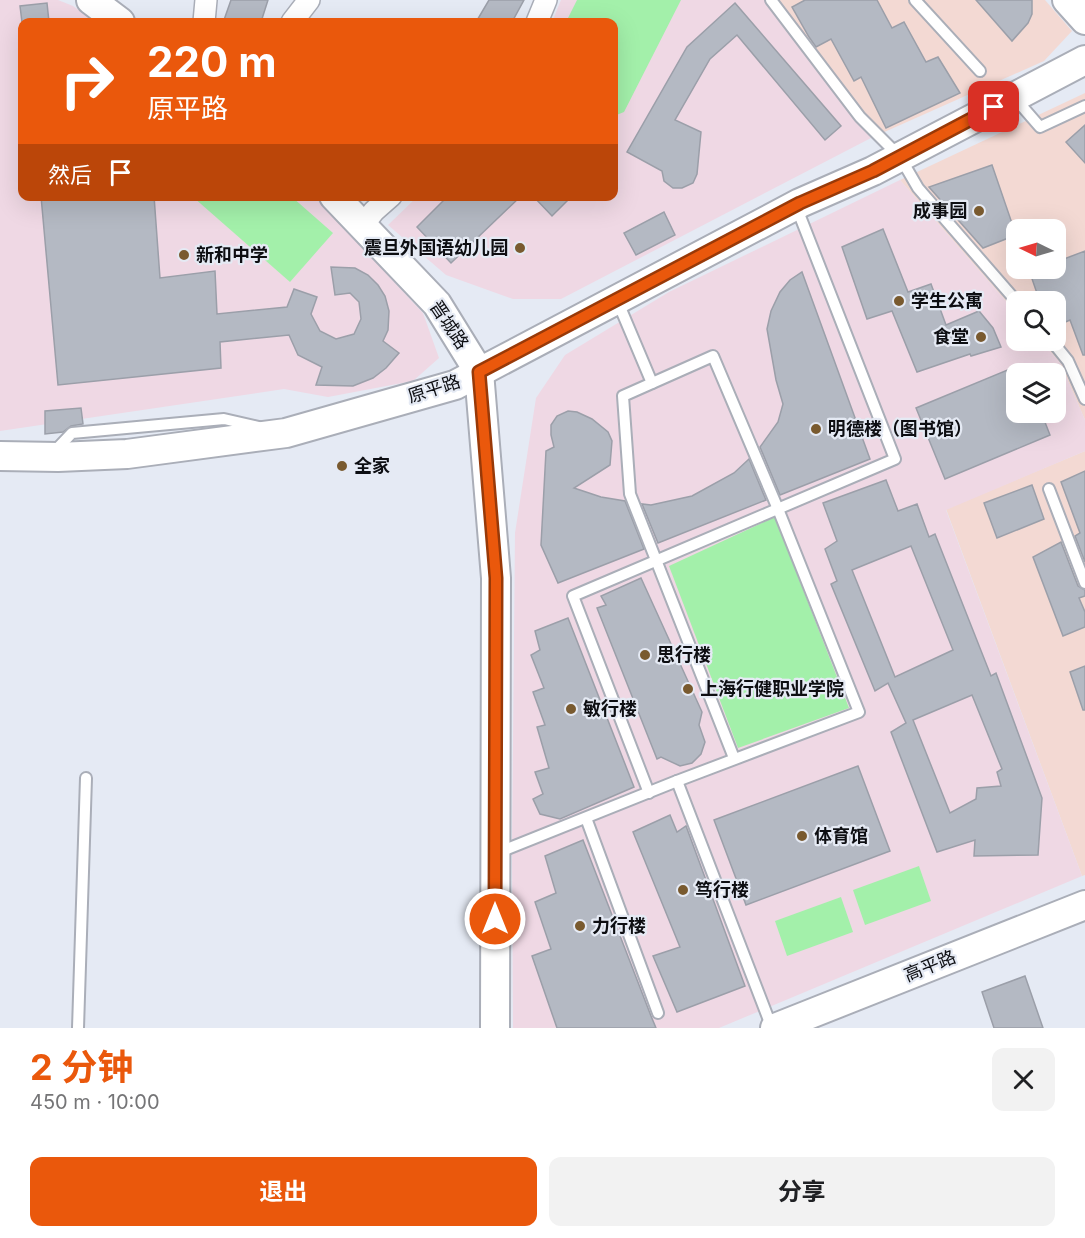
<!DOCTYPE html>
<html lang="zh">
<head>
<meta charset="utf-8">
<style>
	:root { --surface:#fff; --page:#f2f2f2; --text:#202124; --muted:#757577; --accent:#ea580c }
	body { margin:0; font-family:Inter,"Noto Sans SC",sans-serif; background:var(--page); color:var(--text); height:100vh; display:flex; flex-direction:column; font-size:22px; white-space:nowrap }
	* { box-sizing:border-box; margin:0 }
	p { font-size:20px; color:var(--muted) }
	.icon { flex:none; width:33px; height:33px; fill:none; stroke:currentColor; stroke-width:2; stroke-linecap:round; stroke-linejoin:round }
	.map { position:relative; height:1028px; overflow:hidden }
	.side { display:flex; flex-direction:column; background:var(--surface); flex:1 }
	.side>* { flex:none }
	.guide { position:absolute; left:18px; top:18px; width:600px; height:183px; border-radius:12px; box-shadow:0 6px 24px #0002; background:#ea580c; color:#fff; overflow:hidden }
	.needle { width:39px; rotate:275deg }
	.fabs { position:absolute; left:1006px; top:219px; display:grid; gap:12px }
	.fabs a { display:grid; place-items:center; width:60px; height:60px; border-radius:12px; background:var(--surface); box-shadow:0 6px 24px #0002; font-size:30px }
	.pin { position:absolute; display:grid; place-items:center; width:51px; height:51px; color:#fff; margin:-26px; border-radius:12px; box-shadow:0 3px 9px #0006 }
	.me { position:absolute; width:66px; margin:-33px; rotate:0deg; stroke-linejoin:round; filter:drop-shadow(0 0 4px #0008) }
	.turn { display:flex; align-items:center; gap:21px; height:126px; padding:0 30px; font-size:27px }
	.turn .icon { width:78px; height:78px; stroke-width:2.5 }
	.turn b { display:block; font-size:42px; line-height:51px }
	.then { display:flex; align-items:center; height:57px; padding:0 30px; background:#0003; gap:12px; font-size:22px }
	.round { display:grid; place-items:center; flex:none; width:63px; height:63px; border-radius:12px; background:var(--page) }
	.headline { display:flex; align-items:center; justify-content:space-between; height:102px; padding:0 30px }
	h1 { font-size:36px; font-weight:700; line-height:45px; color:var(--accent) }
	.button { display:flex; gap:12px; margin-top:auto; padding:12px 30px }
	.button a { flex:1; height:69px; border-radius:12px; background:var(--accent); color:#fff; font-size:24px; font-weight:700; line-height:69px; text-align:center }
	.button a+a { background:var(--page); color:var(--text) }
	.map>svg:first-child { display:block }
	.commercial { fill:#f3d9d3; fill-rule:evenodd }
	.education { fill:#efd8e4; fill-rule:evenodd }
	.green { fill:#a3f0aa }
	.building { fill:#b4b9c3; stroke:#9b9fa9; stroke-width:1.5; fill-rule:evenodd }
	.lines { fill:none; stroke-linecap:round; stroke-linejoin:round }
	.lane-casing { stroke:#aaaeb8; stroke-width:14 }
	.street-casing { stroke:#aaaeb8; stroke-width:24 }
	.secondary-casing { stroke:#aaaeb8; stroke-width:32 }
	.lane { stroke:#fff; stroke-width:10 }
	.street { stroke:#fff; stroke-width:21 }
	.secondary { stroke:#fff; stroke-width:28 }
	.route-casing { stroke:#983908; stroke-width:15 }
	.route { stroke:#ea580c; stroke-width:10 }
	.poi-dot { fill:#795a2f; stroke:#e5eaf4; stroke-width:2 }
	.labels { text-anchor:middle; stroke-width:4.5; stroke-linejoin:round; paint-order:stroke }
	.poi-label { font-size:18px; font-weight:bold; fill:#0d0e12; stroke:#e5eaf4; text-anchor:start }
	.street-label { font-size:18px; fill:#0d0e12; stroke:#e5eaf4 }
</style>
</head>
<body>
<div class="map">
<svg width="1085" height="1028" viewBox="0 0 1085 1028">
	<rect width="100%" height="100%" fill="#e5eaf4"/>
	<g class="commercial">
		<polygon points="765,0 1045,0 1072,31 1044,61 871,138"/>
		<path d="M 1085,93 L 1085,420 L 1060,363 L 1041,341 L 1056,340 L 1056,302 L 1017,302 L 1017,314 L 900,180 ZM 1017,230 L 1056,230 L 1056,268 L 1017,268 Z"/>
		<polygon points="1085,451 1085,875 1082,876 946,509"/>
	</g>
	<g class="education">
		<polygon points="0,0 58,0 73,6 95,22 22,22 22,196 315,197 423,313 439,358 413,381 328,397 284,389 0,431"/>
		<polygon points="561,0 765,0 871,138 561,299 513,299 446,275 388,225 417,197 614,196 614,22 552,22"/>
		<path d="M 900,180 L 1017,314 L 1017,340 L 1041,341 L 1060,363 L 1085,420 L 1085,451 L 946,510 L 1082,876 L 719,1028 L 513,1028 L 512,847 L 515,533 L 536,398 L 565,355 L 669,292 ZM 1017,374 L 1056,374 L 1056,412 L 1017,412 Z"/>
	</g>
	<g class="green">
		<polygon points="577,0 681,0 624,112 614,116 614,22 566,22"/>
		<polygon points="193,197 292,197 333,233 290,282"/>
		<polygon points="775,517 849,708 738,748 669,566"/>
		<polygon points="919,866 931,901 865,925 853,890"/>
		<polygon points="841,897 853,932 787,956 775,921"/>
	</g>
	<g class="building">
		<polygon points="231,0 268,0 261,22 231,22 224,20"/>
		<polygon points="489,0 524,0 512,22 476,22"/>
		<polygon points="805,0 877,0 892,28 904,22 926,62 938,57 960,93 886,128 861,77 854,81 831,39 816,47 809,37 792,7"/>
		<polygon points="976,0 1032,0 1032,14 1028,23 1012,41"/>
		<polygon points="47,3 49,22 22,22 20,6"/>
		<polygon points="735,3 841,126 825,140 737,35 710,59 675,120 701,132 697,174 693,183 682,188 673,188 664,181 662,171 627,152 687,47"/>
		<polygon points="1085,125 1085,163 1066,142"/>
		<polygon points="992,165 1016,235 983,248 929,187"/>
		<polygon points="41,196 154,196 160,278 215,271 217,314 287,307 294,289 317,297 311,314 320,331 336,339 354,334 361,319 359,302 350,293 335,295 331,267 355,268 368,275 378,285 385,296 389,311 388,330 383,341 399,353 386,368 373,378 353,386 316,385 322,367 298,355 289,335 220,342 221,368 58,385"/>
		<polygon points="448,196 521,196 451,263 417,227"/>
		<polygon points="533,196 572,196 552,216"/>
		<polygon points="664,212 675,235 636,255 624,233"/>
		<polygon points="883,229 908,292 931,284 946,325 979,311 993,328 1001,347 971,356 970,354 917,372 892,311 867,319 842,247"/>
		<polygon points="1085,251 1085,355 1083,355 1070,320 1056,326 1056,302 1040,302 1030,273 1040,268 1056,268 1056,262"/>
		<polygon points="802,272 870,459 780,495 760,447 778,422 783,404 776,380 767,329 771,311 780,292 790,280"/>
		<polygon points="1017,366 1017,412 1041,412 1050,435 945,479 916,408"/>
		<polygon points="81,408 83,424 71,426 63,432 45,434 45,411"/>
		<polygon points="568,411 577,412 592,419 608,432 612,441 610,465 574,488 601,497 625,501 644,549 558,583 541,545 546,451 554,447 551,435 551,425 557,416"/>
		<polygon points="749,459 766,500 658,543 642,504 651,505 692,496 734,473"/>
		<polygon points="1085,471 1085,562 1075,536 1080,533 1061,482"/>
		<path d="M 886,480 L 898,511 L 917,504 L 929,537 L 935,534 L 991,676 L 996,673 L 1042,798 L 1038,855 L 974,856 L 975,840 L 937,852 L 891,732 L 906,723 L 888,683 L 875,691 L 831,584 L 837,581 L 825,549 L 837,541 L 823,503 ZM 911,546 L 953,650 L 895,677 L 852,570 ZM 972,695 L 1002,769 L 997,772 L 1001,786 L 977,788 L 976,799 L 950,813 L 913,720 Z"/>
		<polygon points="1032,485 1044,519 997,538 984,503"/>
		<polygon points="1061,542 1078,586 1085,590 1085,596 1079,598 1085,612 1085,627 1063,636 1033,557"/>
		<polygon points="641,578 702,712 699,725 705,742 701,754 692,763 680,766 661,757 657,759 597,608 606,605 601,596"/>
		<polygon points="568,618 634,787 560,819 540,814 533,799 543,794 535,772 549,768 537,727 545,725 533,692 544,688 531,655 540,650 535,631"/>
		<polygon points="1085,666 1085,710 1083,710 1070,672"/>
		<polygon points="858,766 890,851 746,905 714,820"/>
		<polygon points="670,815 677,832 686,826 745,986 677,1012 653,956 680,947 633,832"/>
		<polygon points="583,840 651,1016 656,1028 557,1028 532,956 551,949 535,902 556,893 545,856"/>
		<polygon points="1025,976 1043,1028 994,1028 982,992"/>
	</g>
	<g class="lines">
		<g class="lane-casing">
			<g id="lane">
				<polyline points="771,0 860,117 900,157 918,188 1017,302"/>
				<polyline points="915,0 980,71"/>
				<polyline points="1014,97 1040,127 1085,106"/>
				<polyline points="617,300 652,383"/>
				<polyline points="1051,340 1068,361 1085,399"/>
				<polyline points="53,453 72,433 224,419 259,427"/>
				<polyline points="1049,489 1085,583"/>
				<polyline points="734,758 630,494 623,396 713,356 778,509 859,712 677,781 772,1028"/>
				<polyline points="649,793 573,596 895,459 796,206"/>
				<polyline points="586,818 658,1013"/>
				<polyline points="497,853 677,781"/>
				<polyline points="78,1028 86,778"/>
			</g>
		</g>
		<g class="street-casing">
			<g id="street">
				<polyline points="204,22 206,0"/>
				<polyline points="292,22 309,0"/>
				<polyline points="537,22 546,0"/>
				<polyline points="362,226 374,211 391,196"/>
			</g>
		</g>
		<g class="secondary-casing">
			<g id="secondary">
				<polyline points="91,0 120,22"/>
				<polyline points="1067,0 1085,20"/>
				<polyline points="334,196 437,304 479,372 496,578 495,1028"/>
				<polyline points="0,456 58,457 127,454 286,433 455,385 800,203 873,171 1085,60"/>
				<polyline points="775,1028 1085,905"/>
			</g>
		</g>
		<use href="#lane" class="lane"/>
		<use href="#street" class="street"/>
		<use href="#secondary" class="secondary"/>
	</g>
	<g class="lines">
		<g class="route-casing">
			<polyline id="route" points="495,919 496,578 479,372 800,203 873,171 994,107"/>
		</g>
		<use href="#route" class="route"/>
	</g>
	<g class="poi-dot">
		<circle cx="979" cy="211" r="6"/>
		<circle cx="520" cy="248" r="6"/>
		<circle cx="184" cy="255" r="6"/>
		<circle cx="899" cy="301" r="6"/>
		<circle cx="981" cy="337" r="6"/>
		<circle cx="816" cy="429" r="6"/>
		<circle cx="342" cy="466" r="6"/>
		<circle cx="645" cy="655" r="6"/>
		<circle cx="688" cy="689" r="6"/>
		<circle cx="571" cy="709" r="6"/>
		<circle cx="802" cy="836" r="6"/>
		<circle cx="683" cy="890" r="6"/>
		<circle cx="580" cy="926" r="6"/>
	</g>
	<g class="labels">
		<g class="poi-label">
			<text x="967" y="217" text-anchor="end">成事园</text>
			<text x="508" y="254" text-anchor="end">震旦外国语幼儿园</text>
			<text x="196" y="261">新和中学</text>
			<text x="911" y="307">学生公寓</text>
			<text x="969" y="343" text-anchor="end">食堂</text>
			<text x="828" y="435">明德楼（图书馆）</text>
			<text x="354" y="472">全家</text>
			<text x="657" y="661">思行楼</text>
			<text x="700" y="695">上海行健职业学院</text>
			<text x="583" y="715">敏行楼</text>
			<text x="814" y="842">体育馆</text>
			<text x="695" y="896">笃行楼</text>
			<text x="592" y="932">力行楼</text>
		</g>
		<g class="street-label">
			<text transform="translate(449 325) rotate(56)" y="6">晋城路</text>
			<text transform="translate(434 389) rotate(-18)" y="6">原平路</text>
			<text transform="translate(930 966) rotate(-22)" y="6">高平路</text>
		</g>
	</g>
</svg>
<div class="fabs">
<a><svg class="needle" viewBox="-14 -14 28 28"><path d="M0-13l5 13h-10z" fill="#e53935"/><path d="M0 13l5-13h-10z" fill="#757577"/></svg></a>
<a><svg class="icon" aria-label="search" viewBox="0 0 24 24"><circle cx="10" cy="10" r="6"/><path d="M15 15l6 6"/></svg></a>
<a><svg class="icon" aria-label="layers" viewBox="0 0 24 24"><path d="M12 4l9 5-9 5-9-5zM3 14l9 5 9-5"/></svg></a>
</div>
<div class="pin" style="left:994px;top:107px;background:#d93025"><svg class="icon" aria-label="arrive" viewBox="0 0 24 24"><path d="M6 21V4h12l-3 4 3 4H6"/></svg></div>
<svg class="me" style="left:495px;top:919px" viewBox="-20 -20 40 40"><circle r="17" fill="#ea580c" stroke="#fff" stroke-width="3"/><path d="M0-11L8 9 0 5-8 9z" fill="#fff"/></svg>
<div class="guide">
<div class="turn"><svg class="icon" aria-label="right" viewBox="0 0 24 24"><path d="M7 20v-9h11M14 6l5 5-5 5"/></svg><div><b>220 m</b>原平路</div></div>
<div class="then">然后<svg class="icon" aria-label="arrive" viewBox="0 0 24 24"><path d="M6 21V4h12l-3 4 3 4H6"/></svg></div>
</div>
</div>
<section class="side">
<div class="headline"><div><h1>2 分钟</h1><p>450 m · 10:00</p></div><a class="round"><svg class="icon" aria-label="close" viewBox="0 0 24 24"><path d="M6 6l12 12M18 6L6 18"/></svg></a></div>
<div class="button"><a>退出</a><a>分享</a></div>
</section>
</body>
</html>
